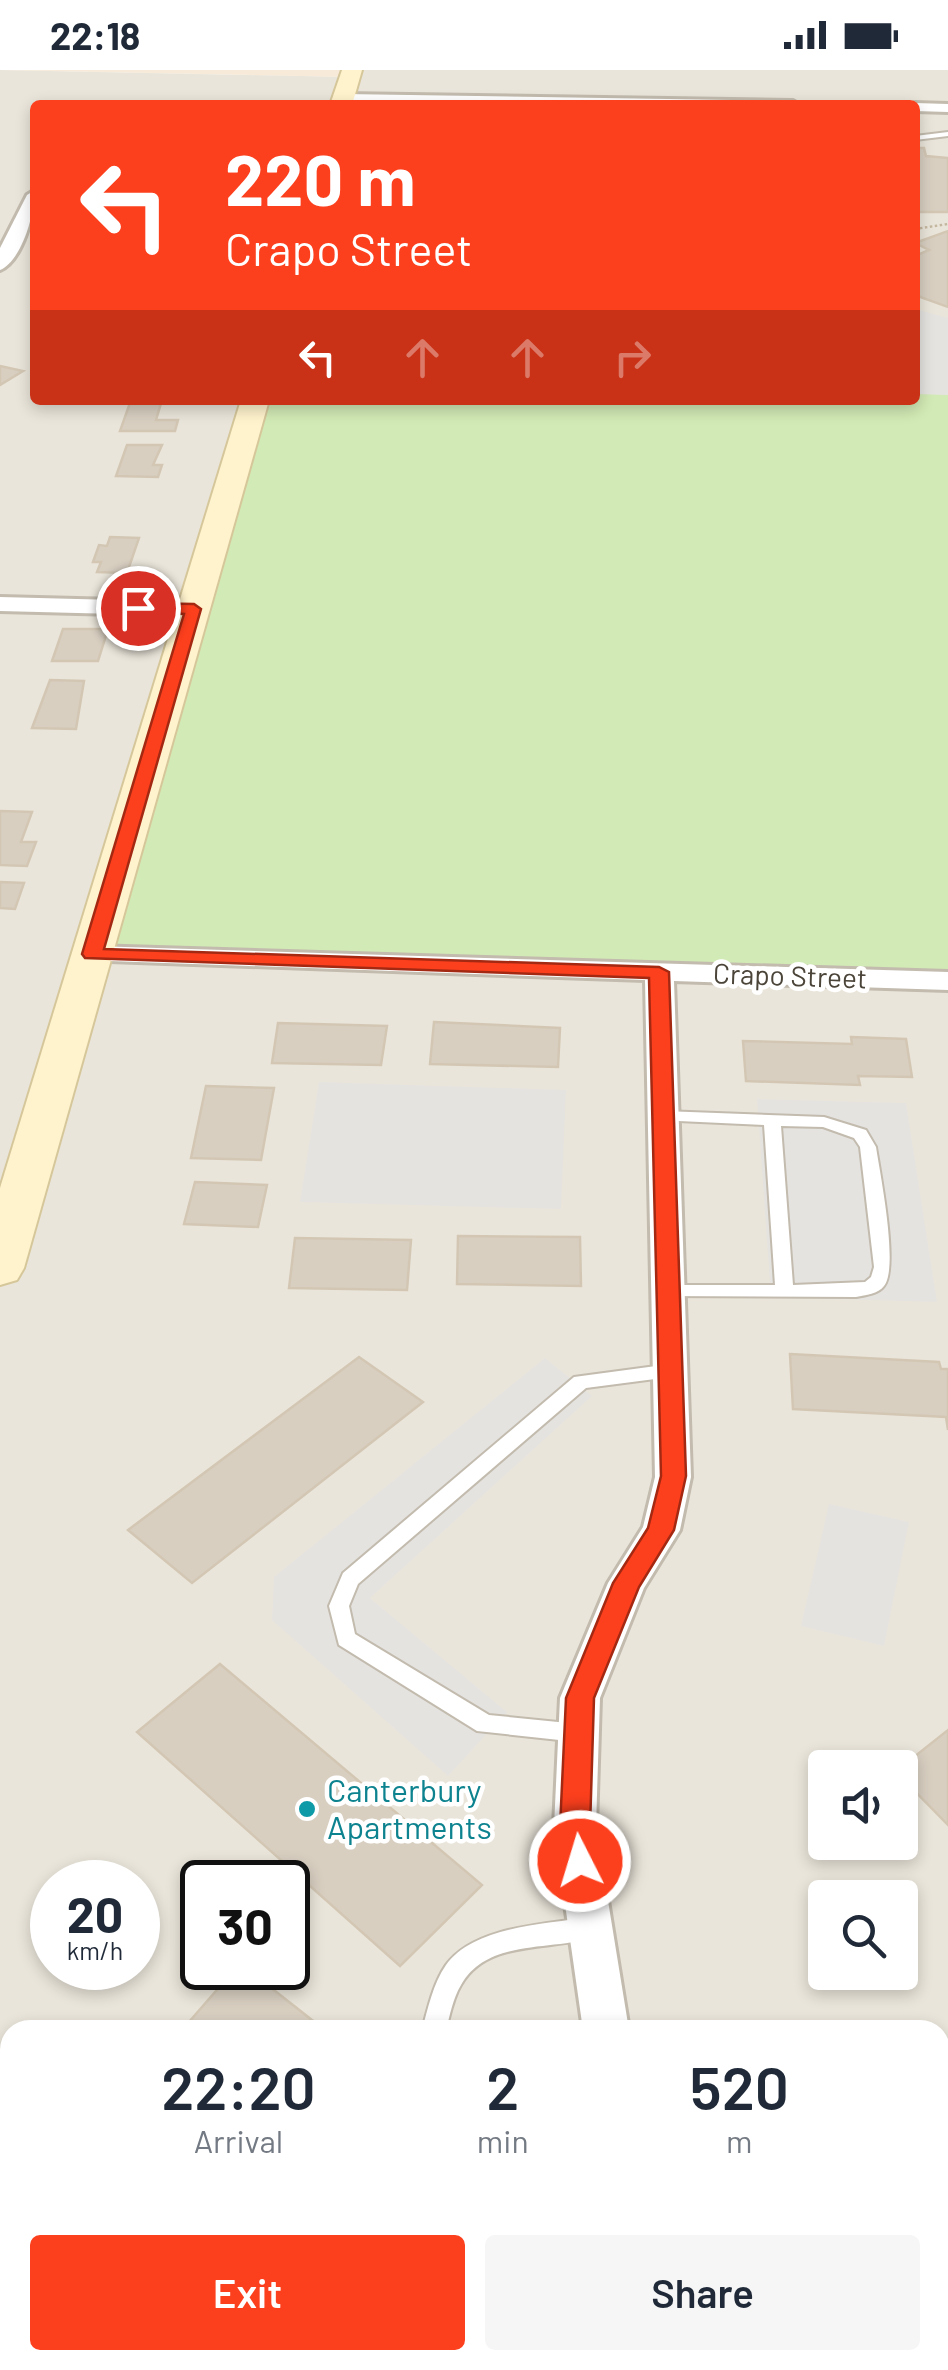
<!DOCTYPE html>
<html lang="en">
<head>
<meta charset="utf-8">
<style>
	:root { --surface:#fff; --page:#f6f6f7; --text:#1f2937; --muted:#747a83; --accent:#fc3f1d }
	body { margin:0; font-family:Barlow,sans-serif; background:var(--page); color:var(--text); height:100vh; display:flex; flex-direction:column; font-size:38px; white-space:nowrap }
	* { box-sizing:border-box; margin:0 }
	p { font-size:32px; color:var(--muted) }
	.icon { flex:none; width:55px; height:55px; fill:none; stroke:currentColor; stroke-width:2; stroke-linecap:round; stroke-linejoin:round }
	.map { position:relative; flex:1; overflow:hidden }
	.drawer { position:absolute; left:0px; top:1950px; width:950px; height:350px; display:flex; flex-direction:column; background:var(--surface); border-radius:30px 30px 0 0; box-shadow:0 5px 15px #0003 }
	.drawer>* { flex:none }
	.guide { position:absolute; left:30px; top:30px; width:890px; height:305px; border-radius:10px; box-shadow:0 5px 15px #0003; background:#fc3f1d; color:#fff; overflow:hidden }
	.buttons { position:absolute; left:808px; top:1680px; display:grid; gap:20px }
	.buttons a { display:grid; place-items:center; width:110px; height:110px; border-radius:10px; background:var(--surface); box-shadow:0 5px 15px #0003; font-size:50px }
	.speed { position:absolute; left:30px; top:1790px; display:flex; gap:20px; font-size:50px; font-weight:700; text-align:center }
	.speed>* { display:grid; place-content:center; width:130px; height:130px; border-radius:50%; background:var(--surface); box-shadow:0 5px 15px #0003; line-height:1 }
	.speed small { font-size:25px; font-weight:400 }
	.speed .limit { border:5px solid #111; border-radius:15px; background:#fff; color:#111 }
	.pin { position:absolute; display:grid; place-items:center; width:85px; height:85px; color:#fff; margin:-42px; border:5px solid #fff; border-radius:50%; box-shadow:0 2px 10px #0007 }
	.me { position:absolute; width:110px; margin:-55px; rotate:355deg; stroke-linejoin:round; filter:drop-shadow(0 0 8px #0008) }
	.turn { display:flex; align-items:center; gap:35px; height:210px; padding:0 30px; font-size:45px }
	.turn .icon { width:130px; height:130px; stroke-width:2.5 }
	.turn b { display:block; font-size:70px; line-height:85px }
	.lanes { display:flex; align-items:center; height:95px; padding:0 30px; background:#0003; justify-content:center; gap:50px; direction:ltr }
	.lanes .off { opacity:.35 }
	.eta { display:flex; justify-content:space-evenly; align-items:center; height:170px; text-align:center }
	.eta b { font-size:60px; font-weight:600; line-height:70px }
	.button { display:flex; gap:20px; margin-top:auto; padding:20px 30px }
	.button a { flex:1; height:115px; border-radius:10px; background:var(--accent); color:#fff; font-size:40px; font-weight:600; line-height:115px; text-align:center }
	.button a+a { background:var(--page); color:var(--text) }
	.status { display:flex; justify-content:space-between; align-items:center; height:70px; padding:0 50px; background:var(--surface); direction:ltr }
	.status svg { height:28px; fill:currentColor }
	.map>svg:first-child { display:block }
	.residential { fill:#eae5da; fill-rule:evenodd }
	.commercial { fill:#f7ead8 }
	.green { fill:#d2eab5 }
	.parking { fill:#e5e3e0 }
	.building { fill:#d8cfc1; stroke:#d3c7b4; stroke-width:2.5 }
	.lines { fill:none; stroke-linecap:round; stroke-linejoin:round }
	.lane-casing { stroke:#c2bbae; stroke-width:4 }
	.street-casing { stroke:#c2bbae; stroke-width:6 }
	.secondary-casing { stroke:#d6c79b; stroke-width:4 }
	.path { stroke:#c4b79f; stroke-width:2.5; stroke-dasharray:2.5 2.5; stroke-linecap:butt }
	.lane { fill:#fff; fill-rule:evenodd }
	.street { fill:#fff; fill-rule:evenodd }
	.secondary { fill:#fff3cd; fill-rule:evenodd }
	.route { fill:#fc3f1d; stroke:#a42913; stroke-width:2.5 }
	.culture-dot { fill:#0f9aa8; stroke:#fff; stroke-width:4 }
	.labels { text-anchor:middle; stroke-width:9; stroke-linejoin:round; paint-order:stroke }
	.street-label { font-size:28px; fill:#4b4439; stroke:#fff }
	.near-culture-label { font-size:32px; fill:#0d838f; stroke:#fff; text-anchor:start }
</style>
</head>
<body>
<div class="status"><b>22:18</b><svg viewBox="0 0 49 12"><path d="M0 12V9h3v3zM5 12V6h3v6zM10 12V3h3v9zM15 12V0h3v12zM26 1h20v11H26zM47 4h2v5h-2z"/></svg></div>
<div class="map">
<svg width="948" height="2300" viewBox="0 0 948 2300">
	<rect width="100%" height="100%" fill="#f6f3ec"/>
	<path class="residential" d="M 0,0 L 349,7 L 352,0 L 948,0 L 948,2300 L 0,2300 ZM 35,35 L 915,35 L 915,330 L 35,330 ZM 825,1698 L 900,1698 L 900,1772 L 825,1772 ZM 52,1812 L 138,1812 L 138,1898 L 52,1898 ZM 202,1812 L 288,1812 L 288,1898 L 202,1898 ZM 825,1828 L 900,1828 L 900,1902 L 825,1902 ZM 10,1960 L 940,1960 L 940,2290 L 10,2290 Z"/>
	<polygon class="commercial" points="7,0 352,0 350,7"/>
	<polygon class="green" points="915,319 948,320 948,911 92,884 255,330 915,330"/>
	<g class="parking">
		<polygon points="915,239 948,248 948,325 915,324"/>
		<polygon points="319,1012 566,1020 561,1139 300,1132"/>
		<polygon points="757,1029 906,1033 937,1232 771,1227"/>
		<polygon points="545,1288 592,1326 370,1528 507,1642 448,1706 272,1550 274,1507"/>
		<polygon points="829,1434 909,1452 884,1576 801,1556"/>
		<polygon points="130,2290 324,2290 317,2300 123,2300"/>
	</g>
	<g class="building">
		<polygon points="915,78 924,78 926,86 948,88 948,142 915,142"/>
		<polygon points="948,161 948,237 915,225 915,186 929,180 915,173"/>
		<polygon points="0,296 23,301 0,315"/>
		<polygon points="131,330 162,330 156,350 178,350 175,361 120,361"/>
		<polygon points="127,375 162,375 153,395 162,395 158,407 116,406"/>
		<polygon points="110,467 139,468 127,503 97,502 101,492 93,492 99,475 107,476"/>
		<polygon points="63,559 108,559 98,591 52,591"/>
		<polygon points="50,610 84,611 76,659 32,658"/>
		<polygon points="0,741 32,742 21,772 36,772 27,796 0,795"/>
		<polygon points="0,812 24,813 15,839 0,838"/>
		<polygon points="434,952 560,958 558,997 430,994"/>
		<polygon points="278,953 387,956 381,995 272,993"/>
		<polygon points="851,967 906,969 912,1007 858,1006 860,1015 746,1011 743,971 852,974"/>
		<polygon points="206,1016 274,1018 261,1090 191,1088"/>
		<polygon points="195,1112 267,1115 258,1157 184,1154"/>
		<polygon points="458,1166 580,1167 581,1216 457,1214"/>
		<polygon points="295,1168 411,1170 407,1220 289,1218"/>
		<polygon points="790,1284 939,1292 941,1299 948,1299 948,1360 946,1347 793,1339"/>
		<polygon points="359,1287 423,1332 192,1513 128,1460"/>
		<polygon points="220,1594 482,1815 400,1896 137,1662"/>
		<polygon points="948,1660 948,1755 900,1706 900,1698"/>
		<polygon points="236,1898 246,1898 317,1954 312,1960 182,1960"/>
		<polygon points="948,1989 948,2098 940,2100 940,1992"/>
		<polygon points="10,2156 10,2290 40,2290 32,2300 0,2300 0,2167"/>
	</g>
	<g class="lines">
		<g class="lane-casing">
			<g id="lane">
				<polygon points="948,62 948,66 915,70 915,66"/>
				<path d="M 663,1041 L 824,1047 L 866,1060 L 876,1077 C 880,1103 899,1198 884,1216 C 878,1224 866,1225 856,1227 L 662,1226 L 659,1221 L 662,1216 L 668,1215 L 775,1215 L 764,1055 L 657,1050 L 655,1046 L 657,1042 ZM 781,1056 L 823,1057 L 854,1068 L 860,1077 L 874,1197 L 871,1207 L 865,1212 L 793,1215 Z"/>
				<polygon points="671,1294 678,1296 680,1301 678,1306 586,1318 358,1514 349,1536 355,1564 489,1645 578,1654 586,1656 589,1663 586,1670 578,1672 477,1661 339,1575 329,1536 343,1503 574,1307"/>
				<path d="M 590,1847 L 598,1850 L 602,1858 L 598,1866 C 555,1882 488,1867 461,1915 C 453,1928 450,1945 446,1960 L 422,1960 C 428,1938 433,1914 446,1895 C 474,1856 547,1854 590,1847 Z"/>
				<polygon points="195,2290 225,2290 220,2300 190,2300"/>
			</g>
		</g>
		<g class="street-casing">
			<g id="street">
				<polygon points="343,24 793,31 800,35 338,31 336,28"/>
				<polygon points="915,33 948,34 948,42 915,41 915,35 909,35"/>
				<path d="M 35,120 C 35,142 22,191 0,200 L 0,178 L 27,125 Z"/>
				<polygon points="0,527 193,532 204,539 193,546 0,541"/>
				<polygon points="92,876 948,902 948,920 674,911 691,1407 680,1460 644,1518 600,1628 596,1757 629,1960 583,1960 554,1757 560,1628 608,1513 643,1457 655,1407 645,910 82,890 78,884 82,878"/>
				<polygon points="847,2290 908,2290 912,2300 851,2300"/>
			</g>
		</g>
		<g class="secondary-casing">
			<g id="secondary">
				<polygon points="342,0 362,0 352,35 330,35"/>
				<polygon points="241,330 269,330 24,1198 17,1210 0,1215 0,1118"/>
			</g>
		</g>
		<polyline class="path" points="915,159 948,154"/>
		<use href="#lane" class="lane"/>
		<use href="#street" class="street"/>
		<use href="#secondary" class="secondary"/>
	</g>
	<polygon class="route" points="138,533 194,534 201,539 104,879 659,897 669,902 686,1406 674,1460 639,1517 594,1628 590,1758 595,1791 591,1800 580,1804 569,1800 560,1758 566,1628 613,1513 648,1458 661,1406 649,908 85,888 82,884 184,544 132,541 132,534"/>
	<circle class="culture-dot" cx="307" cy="1739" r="10"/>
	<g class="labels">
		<g class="street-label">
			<text transform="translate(790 906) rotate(2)" y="10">Crapo Street</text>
		</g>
		<g class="near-culture-label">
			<text x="327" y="1732">Canterbury<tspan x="327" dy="37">Apartments</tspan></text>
		</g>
	</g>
</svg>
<div class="buttons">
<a><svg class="icon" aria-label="sound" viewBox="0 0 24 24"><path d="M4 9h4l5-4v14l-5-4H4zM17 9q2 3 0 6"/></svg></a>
<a><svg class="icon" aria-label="search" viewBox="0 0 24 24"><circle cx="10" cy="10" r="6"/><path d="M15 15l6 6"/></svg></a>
</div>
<div class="speed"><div>20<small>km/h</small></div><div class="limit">30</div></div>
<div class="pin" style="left:138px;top:538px;background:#d93025"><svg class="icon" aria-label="arrive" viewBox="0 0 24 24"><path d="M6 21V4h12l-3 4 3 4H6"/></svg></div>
<svg class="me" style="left:580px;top:1791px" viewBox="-20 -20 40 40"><circle r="17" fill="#fc3f1d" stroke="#fff" stroke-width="3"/><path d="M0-11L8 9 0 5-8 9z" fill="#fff"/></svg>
<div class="guide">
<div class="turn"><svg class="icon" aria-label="left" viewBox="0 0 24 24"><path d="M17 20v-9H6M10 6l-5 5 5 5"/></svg><div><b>220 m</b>Crapo Street</div></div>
<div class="lanes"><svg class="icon" aria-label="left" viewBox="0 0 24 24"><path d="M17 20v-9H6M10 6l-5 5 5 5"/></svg><svg class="icon off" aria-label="ahead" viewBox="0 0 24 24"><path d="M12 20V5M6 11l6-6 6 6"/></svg><svg class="icon off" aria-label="ahead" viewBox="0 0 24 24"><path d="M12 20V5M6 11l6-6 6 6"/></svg><svg class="icon off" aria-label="right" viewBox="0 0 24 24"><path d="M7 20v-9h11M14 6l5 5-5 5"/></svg></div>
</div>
<section class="drawer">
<div class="eta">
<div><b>22:20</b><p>Arrival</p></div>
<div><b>2</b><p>min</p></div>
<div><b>520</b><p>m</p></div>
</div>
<div class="button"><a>Exit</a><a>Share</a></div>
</section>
</div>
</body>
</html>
